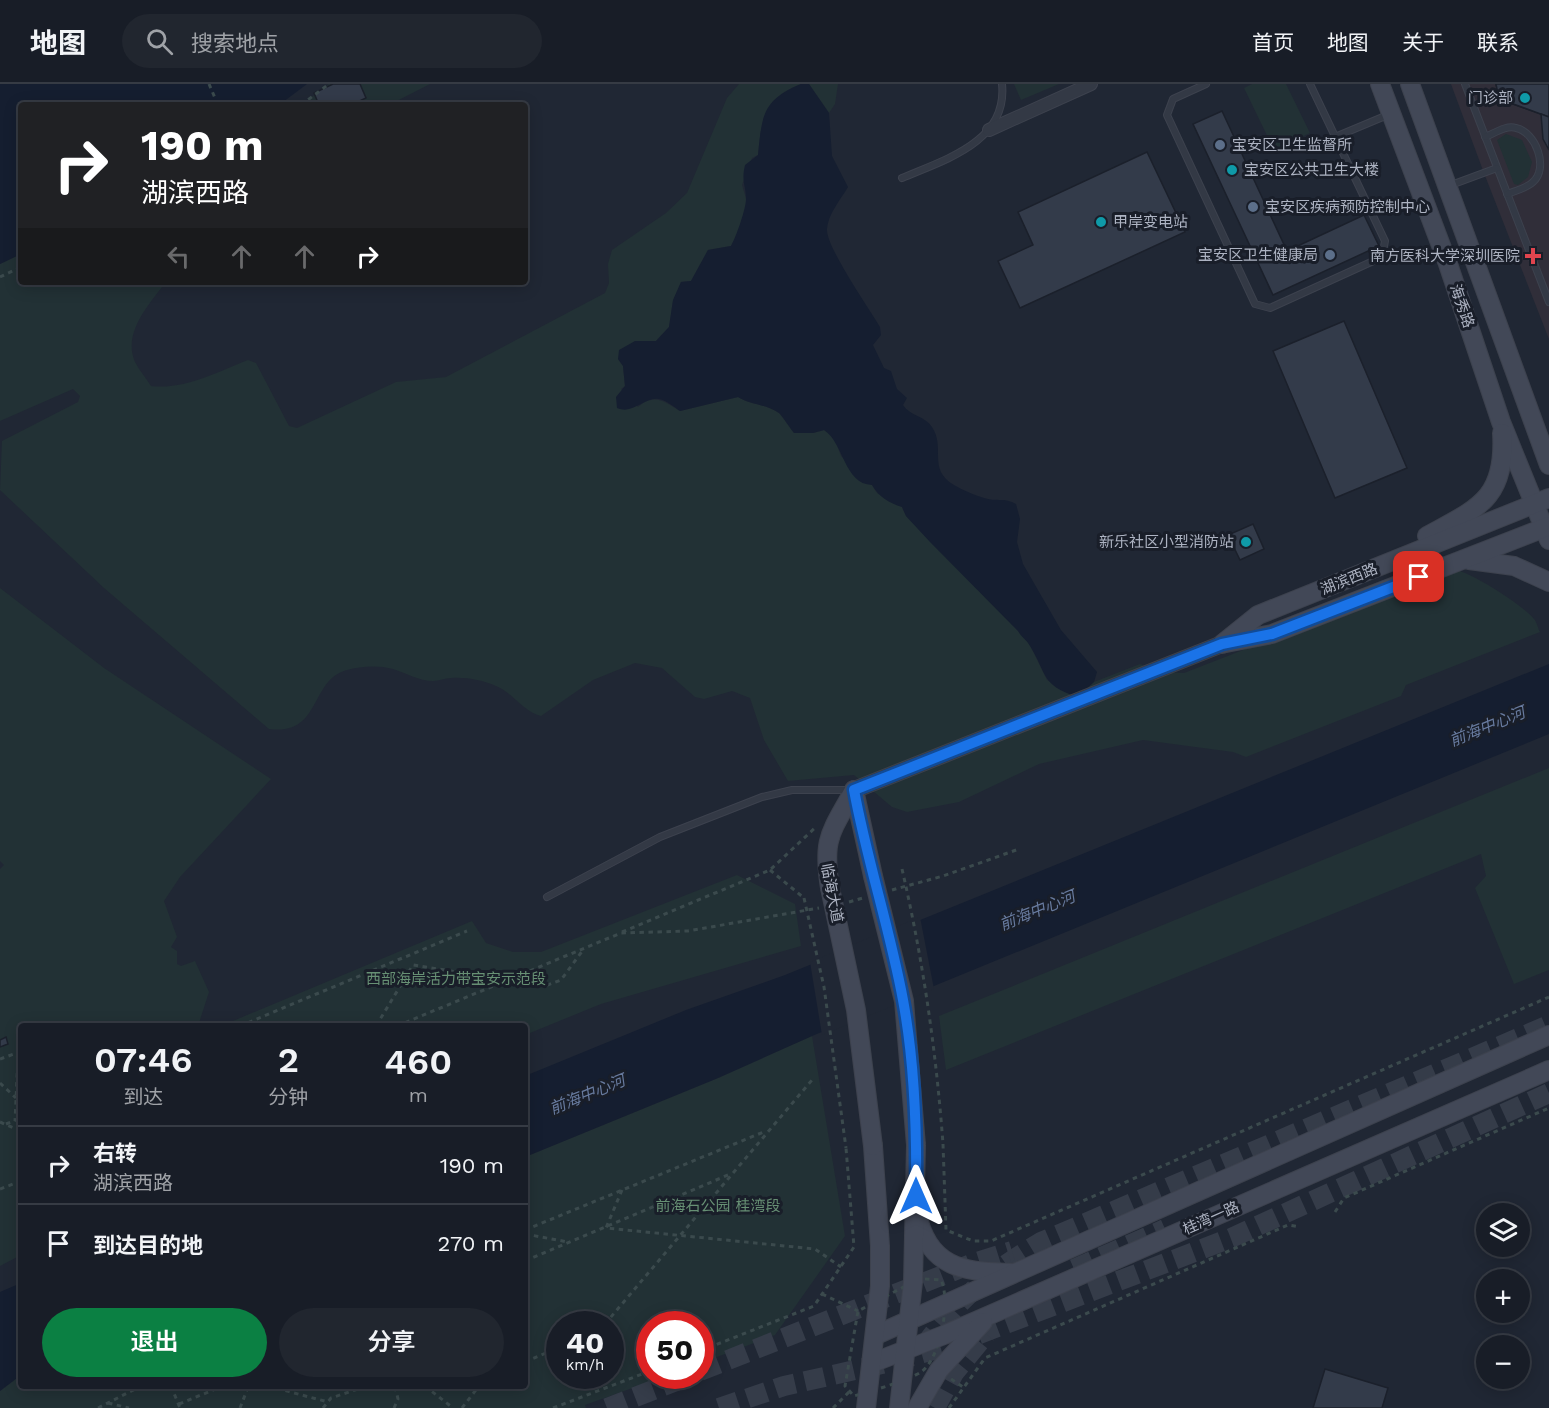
<!DOCTYPE html>
<html lang="zh">
<head>
<meta charset="utf-8">
<style>
	:root { --surface:#181d27; --page:#21262f; --text:#f1f3f6; --muted:#9fa2a7; --line:#363b44; --accent:#0b8043 }
	body { margin:0; font-family:"Work Sans","Noto Sans SC",sans-serif; background:var(--page); color:var(--text); height:100vh; display:flex; flex-direction:column; font-size:22px; white-space:nowrap }
	* { box-sizing:border-box; margin:0 }
	p { font-size:20px; color:var(--muted) }
	.icon { flex:none; width:33px; height:33px; fill:none; stroke:currentColor; stroke-width:2; stroke-linecap:round; stroke-linejoin:round }
	.map { position:relative; flex:1; overflow:hidden }
	.drawer { position:absolute; left:18px; top:939px; width:510px; height:366px; display:flex; flex-direction:column; background:var(--surface); border-radius:6px; box-shadow:0 3px 15px #0003,0 0 0 2px var(--line) }
	.drawer>* { flex:none }
	.banner { position:absolute; left:18px; top:18px; width:510px; height:183px; border-radius:6px; box-shadow:0 3px 15px #0003,0 0 0 2px var(--line); background:#202124; color:#fff; overflow:hidden }
	.tools { position:absolute; left:1476px; top:1119px; display:grid; gap:12px }
	.tools a { display:grid; place-items:center; width:54px; height:54px; border-radius:50%; background:var(--surface); box-shadow:0 3px 15px #0003,0 0 0 2px var(--line); font-size:30px }
	.speed { position:absolute; left:546px; top:1227px; display:flex; gap:12px; font-size:30px; font-weight:700; text-align:center }
	.speed>* { display:grid; place-content:center; width:78px; height:78px; border-radius:50%; background:var(--surface); box-shadow:0 3px 15px #0003,0 0 0 2px var(--line); line-height:1 }
	.speed small { font-size:15px; font-weight:400 }
	.speed .limit { border:9px solid #d22; background:#fff; color:#111 }
	.pin { position:absolute; display:grid; place-items:center; width:51px; height:51px; color:#fff; margin:-26px; border-radius:12px; box-shadow:0 3px 9px #0006 }
	.me { position:absolute; width:66px; margin:-33px; rotate:0deg; stroke-linejoin:round; filter:drop-shadow(0 0 4px #0008) }
	.turn { display:flex; align-items:center; gap:21px; height:126px; padding:0 24px; font-size:27px }
	.turn .icon { width:78px; height:78px; stroke-width:2.5 }
	.turn b { display:block; font-size:42px; line-height:51px }
	.lanes { display:flex; align-items:center; height:57px; padding:0 24px; background:#0003; justify-content:center; gap:30px; direction:ltr }
	.lanes .off { opacity:.35 }
	.eta { display:flex; justify-content:space-evenly; align-items:center; height:102px; text-align:center }
	.eta b { font-size:36px; font-weight:600; line-height:42px }
	.action { display:flex; gap:12px; margin-top:auto; padding:12px 24px }
	.action a { flex:1; height:69px; border-radius:36px; background:var(--accent); color:#fff; font-size:24px; font-weight:600; line-height:69px; text-align:center }
	.action a+a { background:var(--page); color:var(--text) }
	ul { padding:0; list-style:none }
	li { display:flex; align-items:center; gap:18px; height:78px; padding:0 24px; border-top:2px solid var(--line) }
	li div { flex:1 }
	li b { display:block; font-size:22px }
	li em { font-style:normal }
	header { display:flex; align-items:center; gap:36px; box-sizing:border-box; height:84px; padding:0 30px; background:var(--surface); border-bottom:2px solid var(--line) }
	header strong { font-size:28px }
	nav { display:flex; gap:33px; margin-inline-start:auto; font-size:21px }
	.search { width:420px; height:54px; background:var(--page); display:flex; align-items:center; gap:15px; box-sizing:border-box; padding:0 21px; border-radius:33px; color:var(--muted); font-size:22px }
	.map>svg:first-child { display:block }
	.medical { fill:#302e39 }
	.green { fill:#223135; fill-rule:evenodd }
	.water { fill:#151e30 }
	.pier { fill:#202734 }
	.building { fill:#333b4a; stroke:#1b202b; stroke-width:1.5 }
	.lines { fill:none; stroke-linecap:round; stroke-linejoin:round }
	.primary-tunnel { stroke:#353c49; stroke-width:20; stroke-dasharray:20 10; stroke-linecap:butt }
	.service-casing { stroke:#3d424e; stroke-width:8 }
	.minor-casing { stroke:#3d424e; stroke-width:14 }
	.tertiary-casing { stroke:#3d424e; stroke-width:18 }
	.secondary-casing { stroke:#3d424e; stroke-width:20 }
	.path { stroke:#3b4a4d; stroke-width:3; stroke-dasharray:4.5 4.5; stroke-linecap:butt }
	.service { stroke:#333945; stroke-width:6 }
	.minor { stroke:#333945; stroke-width:12 }
	.tertiary { stroke:#333945; stroke-width:16 }
	.secondary { stroke:#424857; stroke-width:18 }
	.secondary-bridge-casing { stroke:#3d424e; stroke-width:20; stroke-linecap:butt }
	.path-bridge { stroke:#3b4a4d; stroke-width:3; stroke-dasharray:4.5 4.5; stroke-linecap:butt }
	.secondary-bridge { stroke:#424857; stroke-width:18 }
	.route-casing { stroke:#114b97; stroke-width:15 }
	.route { stroke:#1a73e8; stroke-width:10 }
	.culture-dot { fill:#0f9aa8; stroke:#191e29; stroke-width:2 }
	.service-dot { fill:#5c6f8a; stroke:#191e29; stroke-width:2 }
	.health-dot { fill:#e0444e; stroke:#191e29; stroke-width:2 }
	.labels { text-anchor:middle; stroke-width:6; stroke-linejoin:round; paint-order:stroke }
	.poi-label { font-size:15px; fill:#adb3c2; stroke:#191e29; text-anchor:end }
	.street-label { font-size:15px; fill:#adb3c2; stroke:#191e29 }
	.park-label { font-size:15px; fill:#679074; stroke:#191e29 }
	.water-label { font-size:16px; font-style:italic; fill:#687b9f; stroke:#191e29 }
</style>
</head>
<body>
<header>
<strong>地图</strong>
<div class="search"><svg class="icon" aria-label="search" viewBox="0 0 24 24"><circle cx="10" cy="10" r="6"/><path d="M15 15l6 6"/></svg>搜索地点</div>
<nav><a>首页</a><a>地图</a><a>关于</a><a>联系</a></nav>
</header>
<div class="map">
<svg width="1549" height="1324" viewBox="0 0 1549 1324">
	<rect width="100%" height="100%" fill="#202734"/>
	<polygon class="medical" points="1451,0 1549,0 1549,255 1484,89"/>
	<g class="green">
		<polygon points="329,0 430,0 389,21 301,21"/>
		<path d="M 739,0 L 801,0 C 763,15 762,34 758,71 L 752,74 L 742,101 L 747,118 L 738,150 L 731,162 L 708,166 L 691,197 L 681,198 L 673,217 L 669,243 L 656,257 L 635,257 L 618,275 L 623,282 L 625,302 L 621,305 L 638,323 C 654,309 664,317 680,327 L 738,313 C 751,321 766,320 779,329 C 784,334 789,343 794,349 L 813,349 L 824,346 L 834,353 L 841,372 L 872,401 L 877,409 L 902,423 L 906,432 L 1018,547 L 1029,559 L 1047,596 L 1077,613 L 1094,598 L 1140,580 L 1164,588 L 1184,589 L 1451,485 C 1467,485 1524,522 1534,535 C 1537,538 1538,545 1540,548 L 1406,601 L 1401,612 L 1246,673 L 1233,668 L 1143,656 L 1039,680 L 959,718 L 907,728 L 892,723 L 854,691 L 788,697 L 764,656 L 750,614 L 732,607 L 704,615 L 695,613 L 662,584 L 635,579 L 593,596 L 541,632 C 524,628 513,609 496,602 C 482,596 467,593 451,594 C 445,594 439,597 433,597 C 419,597 406,589 393,585 C 379,581 361,582 347,586 C 309,596 322,652 269,645 L 104,504 L 0,406 L 2,357 L 78,318 L 80,312 L 73,305 L 0,337 L 0,180 L 21,170 L 21,198 L 166,198 C 150,219 122,249 135,278 C 139,286 146,294 151,302 C 185,306 217,288 248,276 L 256,279 L 289,342 L 297,344 L 396,298 L 446,293 L 605,209 L 609,199 L 608,180 L 612,166 L 666,129 L 687,109 L 727,14 Z"/>
		<polygon points="809,0 838,0 835,20 829,29"/>
		<polygon points="1014,0 1059,0 1021,16"/>
		<polygon points="1252,0 1286,0 1310,49 1274,66 1244,4"/>
		<polygon points="1506,50 1522,56 1532,78 1528,93 1518,101 1514,100 1497,56"/>
		<polygon points="0,504 104,584 271,695 180,793 164,817 177,853 171,863 177,867 177,880 181,882 195,877 209,908 198,942 21,942 21,1171 0,1182 0,785 4,781 0,777"/>
		<polygon points="1549,684 1549,886 1514,900 1475,804 1486,792 1481,770 946,986 939,932"/>
		<polygon points="737,791 795,820 801,862 601,920 525,951 525,942 221,942 472,837 486,859 513,868 541,868"/>
		<path d="M 812,952 L 845,1152 L 775,1251 L 701,1279 L 700,1240 L 650,1240 L 650,1292 L 666,1292 L 585,1321 L 586,1324 L 0,1324 L 0,1307 L 21,1291 L 21,1302 L 525,1302 L 525,1073 L 718,994 ZM 560,1240 L 610,1240 L 610,1292 L 560,1292 Z"/>
	</g>
	<g class="water">
		<polygon points="0,0 307,0 279,21 21,21 21,170 0,180"/>
		<path d="M 801,0 L 809,0 L 829,29 L 832,72 L 848,103 C 841,115 828,130 827,145 C 826,163 869,224 880,243 L 881,251 L 873,261 L 884,284 L 891,287 L 897,305 L 907,314 L 903,321 C 910,332 925,332 932,343 C 946,364 927,385 954,401 C 962,406 975,411 984,414 C 995,418 1005,413 1016,420 L 1020,435 L 1017,458 L 1023,480 L 1061,546 L 1097,588 L 1094,598 L 1077,613 C 1040,600 1048,591 1030,562 C 1027,556 1021,553 1018,547 L 930,458 L 906,432 L 902,423 C 889,419 879,413 872,401 C 844,400 844,359 824,346 L 813,349 L 794,349 C 789,343 784,334 779,329 C 766,320 751,321 738,313 L 680,327 C 674,323 666,316 659,315 C 643,313 634,331 617,324 L 616,313 L 625,302 L 623,282 L 618,275 L 619,266 L 635,257 L 656,257 L 669,243 L 673,216 L 681,198 L 691,197 L 708,166 L 731,162 C 736,153 746,125 746,115 C 746,101 741,98 745,81 L 758,71 C 762,32 762,16 801,0 Z"/>
		<polygon points="1549,580 1549,650 812,952 718,994 525,1073 525,992 686,926 785,891"/>
		<polygon points="21,1199 21,1291 0,1307 0,1208"/>
	</g>
	<polygon class="pier" points="920,833 934,905 822,951 810,878"/>
	<g class="building">
		<polygon points="333,0 360,0 366,14 351,21 319,21 314,9"/>
		<polygon points="1496,0 1549,0 1549,33 1505,17 1498,10"/>
		<polygon points="1496,0 1549,0 1549,33 1505,17 1498,10"/>
		<polygon points="1222,27 1287,167 1364,131 1379,162 1273,211 1193,40"/>
		<polygon points="1541,30 1549,33 1549,66 1543,55"/>
		<polygon points="1147,68 1185,148 1020,224 998,177 1033,161 1018,128"/>
		<polygon points="1344,237 1407,384 1335,414 1273,267"/>
		<polygon points="1253,440 1264,465 1240,476 1228,451"/>
		<polygon points="6,953 8,960 0,963 0,956"/>
		<polygon points="1325,1285 1388,1304 1382,1324 1313,1324"/>
	</g>
	<g class="lines">
		<g class="primary-tunnel">
			<polyline points="1074,1185 1165,1145"/>
			<path d="M 922,1265 C 958,1215 988,1190 1041,1158 L 1549,941"/>
			<polyline points="700,1287 971,1180 1012,1167"/>
			<polyline points="607,1324 689,1292"/>
			<polyline points="719,1324 784,1302 895,1277 948,1262 1231,1154 1549,1009"/>
			<polyline points="935,1324 954,1289 986,1250"/>
		</g>
		<g class="service-casing">
			<g id="service">
				<polyline points="1206,0 1173,15 1167,31 1255,220 1270,224 1382,173 1385,157 1310,0"/>
				<polyline points="1465,0 1549,218"/>
				<polyline points="1335,53 1390,30"/>
				<path d="M 1485,53 C 1495,49 1506,41 1516,44 C 1536,48 1549,84 1533,98 C 1527,104 1515,107 1507,110"/>
				<path d="M 902,94 C 944,76 1008,58 1002,0"/>
				<polyline points="1451,101 1497,84"/>
				<polyline points="547,813 660,753 762,713 792,706 850,706"/>
			</g>
		</g>
		<g class="minor-casing">
			<polyline id="minor" points="989,46 1091,0"/>
		</g>
		<g class="tertiary-casing">
			<polyline id="tertiary" points="854,706 1222,560"/>
		</g>
		<g class="secondary-casing">
			<g id="secondary">
				<polyline points="1380,0 1448,180 1501,338 1549,456"/>
				<polyline points="1410,0 1549,381"/>
				<path d="M 1427,452 C 1478,424 1506,415 1502,349"/>
				<polyline points="1469,476 1514,482 1549,498"/>
				<polyline points="1226,559 1272,550 1549,442"/>
				<polyline points="1222,560 1258,531 1549,414"/>
				<polyline points="854,706 873,792"/>
				<path d="M 830,804 C 822,753 831,749 854,706"/>
				<path d="M 919,1138 C 933,1187 970,1188 1014,1189"/>
				<polyline points="876,1251 1549,951"/>
				<polyline points="872,1279 944,1251 1549,986"/>
				<polyline points="866,1324 880,1202 880,1162 873,1062"/>
				<polyline points="899,1324 913,1198 916,1061"/>
				<polyline points="917,1324 939,1286 983,1238"/>
			</g>
		</g>
		<g class="path">
			<polyline points="209,0 218,21"/>
			<polyline points="301,21 329,0"/>
			<polyline points="0,193 21,183"/>
			<polyline points="770,786 804,814"/>
			<polyline points="892,806 943,792 1019,765"/>
			<polyline points="849,818 863,814"/>
			<polyline points="622,848 770,786 817,742"/>
			<polyline points="240,942 467,847"/>
			<polyline points="376,942 413,881 545,902 561,896 583,866"/>
			<polyline points="397,942 621,849 688,847 819,824"/>
			<polyline points="0,975 14,970 18,973 15,1037"/>
			<polyline points="0,999 16,1014"/>
			<polyline points="0,1038 21,1047"/>
			<polyline points="6,1040 21,1034"/>
			<polyline points="943,1060 946,1146 973,1157 991,1157 1549,913"/>
			<polyline points="0,1105 21,1097"/>
			<polyline points="622,1106 606,1144 815,1165 841,1183"/>
			<polyline points="1335,1128 1344,1114 1549,1024"/>
			<polyline points="525,1146 766,1047"/>
			<polyline points="525,1150 568,1158"/>
			<polyline points="525,1177 728,1091"/>
			<path d="M 925,1195 L 941,1196 C 951,1216 941,1274 921,1288 C 907,1297 871,1307 854,1312 L 845,1302 L 858,1227 L 913,1198 Z"/>
			<polyline points="822,1210 858,1227"/>
			<polyline points="605,1240 812,996"/>
			<polyline points="700,1267 814,1222 854,1163 846,1064"/>
			<polyline points="525,1278 560,1263"/>
			<polyline points="951,1295 963,1303"/>
			<polyline points="171,1302 180,1324"/>
			<polyline points="268,1302 328,1318"/>
			<polyline points="425,1302 453,1324"/>
			<polyline points="108,1319 129,1324"/>
			<polyline points="179,1320 223,1302"/>
			<polyline points="98,1324 141,1302"/>
			<polyline points="240,1324 247,1306 254,1302"/>
			<polyline points="323,1324 331,1314 367,1302"/>
			<polyline points="394,1324 398,1315 395,1302"/>
			<polyline points="462,1324 479,1302"/>
			<polyline points="553,1324 650,1287"/>
			<polyline points="833,1324 849,1308"/>
			<polyline points="949,1324 985,1274 1288,1141 1300,1143"/>
		</g>
		<use href="#service" class="service"/>
		<use href="#minor" class="minor"/>
		<use href="#tertiary" class="tertiary"/>
		<use href="#secondary" class="secondary"/>
		<g class="secondary-bridge-casing">
			<g id="secondary-bridge">
				<polyline points="873,792 904,917 916,1061"/>
				<polyline points="830,804 856,926 873,1062"/>
			</g>
		</g>
		<g class="path-bridge">
			<path d="M 902,785 C 923,876 936,966 943,1060"/>
			<polyline points="804,814 824,903 846,1064"/>
		</g>
		<use href="#secondary-bridge" class="secondary-bridge"/>
	</g>
	<g class="lines">
		<g class="route-casing">
			<path id="route" d="M 916,1112 C 917,1047 915,980 903,916 C 890,845 867,777 854,706 L 1222,560 L 1272,550 L 1419,493"/>
		</g>
		<use href="#route" class="route"/>
	</g>
	<g class="culture-dot">
		<circle cx="1525" cy="14" r="6"/>
		<circle cx="1232" cy="86" r="6"/>
		<circle cx="1101" cy="138" r="6"/>
		<circle cx="1246" cy="458" r="6"/>
	</g>
	<g class="service-dot">
		<circle cx="1220" cy="61" r="6"/>
		<circle cx="1253" cy="123" r="6"/>
		<circle cx="1330" cy="171" r="6"/>
	</g>
	<path class="health-dot" d="M1530 163h6v6h6v6h-6v6h-6v-6h-6v-6h6z"/>
	<g class="labels">
		<g class="poi-label">
			<text x="1513" y="19">门诊部</text>
			<text x="1232" y="66" text-anchor="start">宝安区卫生监督所</text>
			<text x="1244" y="91" text-anchor="start">宝安区公共卫生大楼</text>
			<text x="1265" y="128" text-anchor="start">宝安区疾病预防控制中心</text>
			<text x="1113" y="143" text-anchor="start">甲岸变电站</text>
			<text x="1318" y="176">宝安区卫生健康局</text>
			<text x="1520" y="177">南方医科大学深圳医院</text>
			<text x="1234" y="463">新乐社区小型消防站</text>
		</g>
		<g class="street-label">
			<text transform="translate(1462 222) rotate(71)" y="5">海秀路</text>
			<text transform="translate(1349 495) rotate(-22)" y="5">湖滨西路</text>
			<text transform="translate(832 809) rotate(79)" y="5">临海大道</text>
			<text transform="translate(1211 1134) rotate(-24)" y="5">桂湾一路</text>
		</g>
		<g class="park-label">
			<text x="456" y="900">西部海岸活力带宝安示范段</text>
			<text x="718" y="1127">前海石公园 桂湾段</text>
		</g>
		<g class="water-label">
			<text transform="translate(1487 642) rotate(-22)" y="6">前海中心河</text>
			<text transform="translate(1037 826) rotate(-22)" y="6">前海中心河</text>
			<text transform="translate(587 1010) rotate(-22)" y="6">前海中心河</text>
		</g>
	</g>
</svg>
<div class="tools">
<a><svg class="icon" aria-label="layers" viewBox="0 0 24 24"><path d="M12 4l9 5-9 5-9-5zM3 14l9 5 9-5"/></svg></a>
<a>+</a>
<a>−</a>
</div>
<div class="speed"><div>40<small>km/h</small></div><div class="limit">50</div></div>
<div class="pin" style="left:1419px;top:493px;background:#d93025"><svg class="icon" aria-label="arrive" viewBox="0 0 24 24"><path d="M6 21V4h12l-3 4 3 4H6"/></svg></div>
<svg class="me" style="left:916px;top:1112px" viewBox="-20 -20 40 40"><path d="M0-17L14 15 0 8-14 15z" fill="#1a73e8" stroke="#fff" stroke-width="4"/></svg>
<div class="banner">
<div class="turn"><svg class="icon" aria-label="right" viewBox="0 0 24 24"><path d="M7 20v-9h11M14 6l5 5-5 5"/></svg><div><b>190 m</b>湖滨西路</div></div>
<div class="lanes"><svg class="icon off" aria-label="left" viewBox="0 0 24 24"><path d="M17 20v-9H6M10 6l-5 5 5 5"/></svg><svg class="icon off" aria-label="ahead" viewBox="0 0 24 24"><path d="M12 20V5M6 11l6-6 6 6"/></svg><svg class="icon off" aria-label="ahead" viewBox="0 0 24 24"><path d="M12 20V5M6 11l6-6 6 6"/></svg><svg class="icon" aria-label="right" viewBox="0 0 24 24"><path d="M7 20v-9h11M14 6l5 5-5 5"/></svg></div>
</div>
<section class="drawer">
<div class="eta">
<div><b>07:46</b><p>到达</p></div>
<div><b>2</b><p>分钟</p></div>
<div><b>460</b><p>m</p></div>
</div>
<ul>
<li><svg class="icon" aria-label="right" viewBox="0 0 24 24"><path d="M7 20v-9h11M14 6l5 5-5 5"/></svg><div><b>右转</b><p>湖滨西路</p></div><em>190 m</em></li>
<li><svg class="icon" aria-label="arrive" viewBox="0 0 24 24"><path d="M6 21V4h12l-3 4 3 4H6"/></svg><div><b>到达目的地</b></div><em>270 m</em></li>
</ul>
<div class="action"><a>退出</a><a>分享</a></div>
</section>
</div>
</body>
</html>
